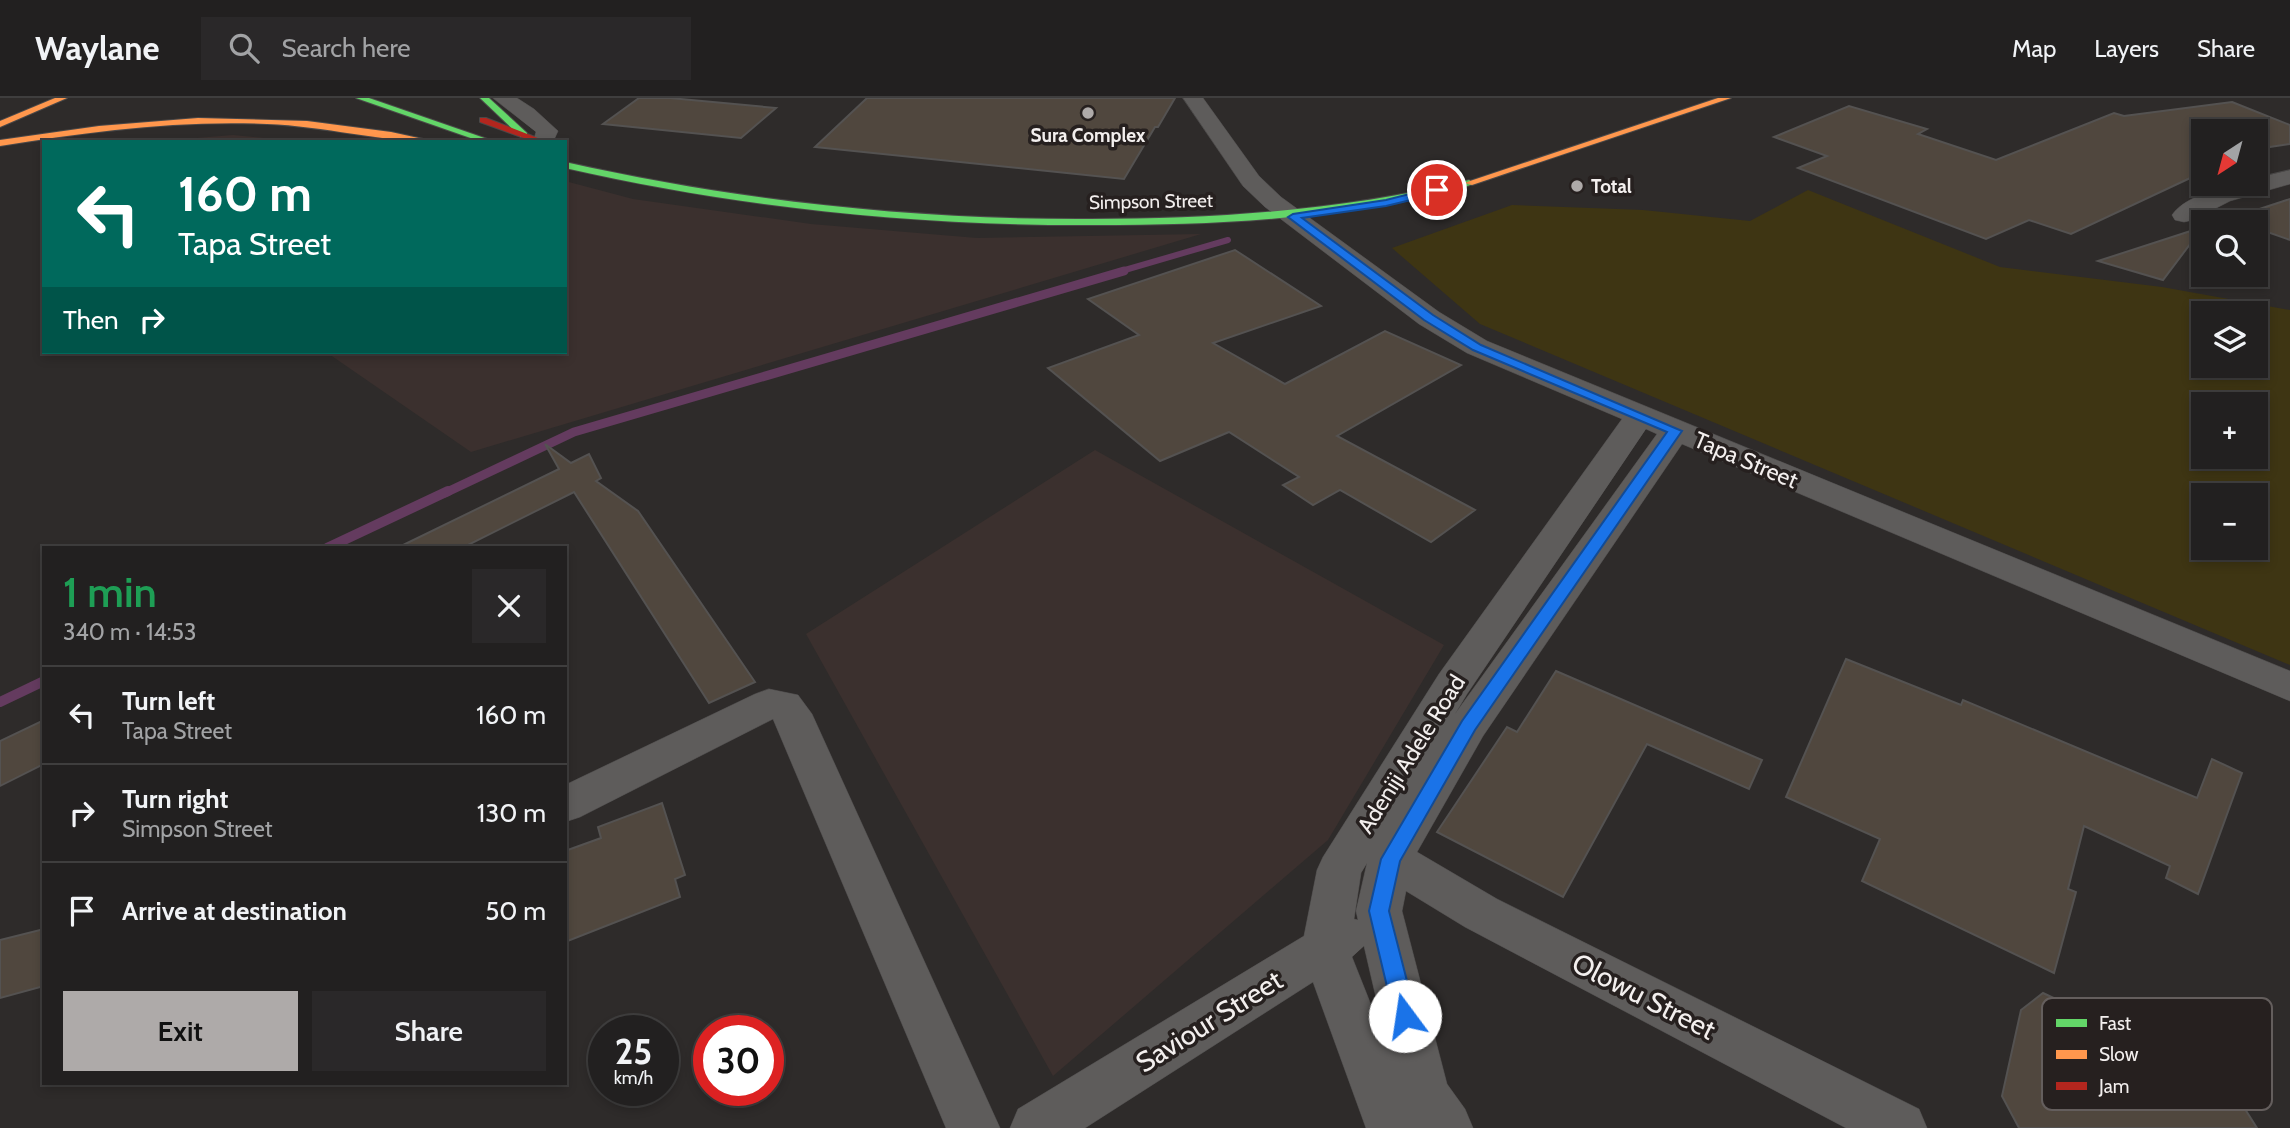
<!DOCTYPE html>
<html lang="en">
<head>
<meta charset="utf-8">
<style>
	:root { --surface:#222020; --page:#2a2829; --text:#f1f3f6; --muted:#a2a3a5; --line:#3f3e3e; --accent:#aeaaa9 }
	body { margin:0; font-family:Cabin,sans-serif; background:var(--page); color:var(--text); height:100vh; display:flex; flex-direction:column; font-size:26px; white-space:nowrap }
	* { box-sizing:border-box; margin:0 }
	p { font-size:23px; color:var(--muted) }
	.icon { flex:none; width:38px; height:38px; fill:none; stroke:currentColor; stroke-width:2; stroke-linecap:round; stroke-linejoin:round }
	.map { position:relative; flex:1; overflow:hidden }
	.side { position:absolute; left:42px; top:448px; width:525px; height:539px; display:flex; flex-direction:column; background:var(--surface); border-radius:0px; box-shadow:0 4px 10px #0003,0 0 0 2px var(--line) }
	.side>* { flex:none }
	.banner { position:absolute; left:42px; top:42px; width:525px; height:214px; border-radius:0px; box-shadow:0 4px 10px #0003,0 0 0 2px var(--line); background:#00695c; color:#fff; overflow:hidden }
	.needle { width:46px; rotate:216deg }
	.buttons { position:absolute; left:2191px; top:21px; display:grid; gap:14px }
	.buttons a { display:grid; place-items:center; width:77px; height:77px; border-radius:0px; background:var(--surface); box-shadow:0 4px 10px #0003,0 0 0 2px var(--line); font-size:35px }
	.speed { position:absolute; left:588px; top:917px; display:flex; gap:14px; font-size:35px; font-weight:700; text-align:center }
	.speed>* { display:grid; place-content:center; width:91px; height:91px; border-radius:50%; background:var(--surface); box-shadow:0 4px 10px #0003,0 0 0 2px var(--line); line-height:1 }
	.speed small { font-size:18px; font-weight:400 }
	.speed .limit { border:10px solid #d22; background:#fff; color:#111 }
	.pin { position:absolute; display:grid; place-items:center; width:60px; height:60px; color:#fff; margin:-30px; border:4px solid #fff; border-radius:50%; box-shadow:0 2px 7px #0007 }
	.me { position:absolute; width:77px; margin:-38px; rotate:346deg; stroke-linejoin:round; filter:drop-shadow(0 0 5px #0008) }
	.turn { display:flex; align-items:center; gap:24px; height:147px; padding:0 21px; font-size:32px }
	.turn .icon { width:91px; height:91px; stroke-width:2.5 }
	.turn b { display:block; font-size:49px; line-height:60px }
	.then { display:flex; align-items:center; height:66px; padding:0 21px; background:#0003; gap:14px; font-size:26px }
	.round { display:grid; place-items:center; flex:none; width:74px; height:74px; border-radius:0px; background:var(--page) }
	.summary { display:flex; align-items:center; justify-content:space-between; height:119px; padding:0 21px }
	h1 { font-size:42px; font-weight:600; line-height:52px; color:#1e9e55 }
	.primary-button { display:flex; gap:14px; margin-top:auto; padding:14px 21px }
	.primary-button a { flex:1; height:80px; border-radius:0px; background:var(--accent); color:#111; font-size:28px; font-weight:600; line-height:80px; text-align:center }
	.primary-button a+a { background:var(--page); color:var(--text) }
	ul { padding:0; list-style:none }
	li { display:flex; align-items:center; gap:21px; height:98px; padding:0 21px; border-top:2px solid var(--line) }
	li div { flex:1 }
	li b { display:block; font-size:26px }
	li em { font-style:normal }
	header { display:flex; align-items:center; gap:42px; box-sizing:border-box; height:98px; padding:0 35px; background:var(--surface); border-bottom:2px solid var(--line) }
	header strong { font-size:33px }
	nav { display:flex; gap:38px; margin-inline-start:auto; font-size:24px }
	.search { width:490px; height:63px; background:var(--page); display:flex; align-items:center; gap:18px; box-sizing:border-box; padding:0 24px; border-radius:0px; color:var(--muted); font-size:26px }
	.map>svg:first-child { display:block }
	.built { fill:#3b302e }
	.green { fill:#3e3513; fill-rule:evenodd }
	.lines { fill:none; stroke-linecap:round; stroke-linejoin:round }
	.stream-far2 { stroke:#643b5f; stroke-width:6 }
	.stream-far1 { stroke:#643b5f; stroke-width:9 }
	.stream { stroke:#643b5f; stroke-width:10 }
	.building { fill:#50473e; stroke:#545251; stroke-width:2 }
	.street-casing { stroke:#4a4848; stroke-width:1 }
	.fast-casing { stroke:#4a4848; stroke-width:2 }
	.slow-casing { stroke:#4a4848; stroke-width:2 }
	.jam-casing { stroke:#4a4848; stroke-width:2 }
	.street { fill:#5e5c5b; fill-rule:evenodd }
	.fast { fill:#63d668; fill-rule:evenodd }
	.slow { fill:#ff974d; fill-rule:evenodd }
	.jam { fill:#b3261e; fill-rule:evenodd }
	.route { fill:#1a73e8; stroke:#114b97; stroke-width:2 }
	.poi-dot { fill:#aeaaa9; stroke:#26201f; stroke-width:2.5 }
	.labels { text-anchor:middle; stroke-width:7; stroke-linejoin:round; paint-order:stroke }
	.far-poi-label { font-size:19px; font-weight:bold; fill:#f3efee; stroke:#26201f }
	.far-street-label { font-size:19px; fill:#f3efee; stroke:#26201f }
	.street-label { font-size:23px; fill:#f3efee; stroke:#26201f }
	.near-street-label { font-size:28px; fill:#f3efee; stroke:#26201f }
	.key { fill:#26201f; stroke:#645e5d; stroke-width:2 }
	.key-label { font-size:19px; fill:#f3efee }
</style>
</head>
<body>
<header>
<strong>Waylane</strong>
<div class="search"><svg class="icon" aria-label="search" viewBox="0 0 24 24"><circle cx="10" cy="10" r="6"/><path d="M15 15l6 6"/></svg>Search here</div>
<nav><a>Map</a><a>Layers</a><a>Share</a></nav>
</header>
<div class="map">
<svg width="2290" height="1030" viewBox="0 0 2290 1030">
	<rect width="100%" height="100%" fill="#2e2b2a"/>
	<g class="built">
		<polygon points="233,37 308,44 148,44"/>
		<polygon points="565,83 633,101 811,126 977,140 1201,136 471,354 326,254 565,254"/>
		<polygon points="1095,352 1444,547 1328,742 1053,978 806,536"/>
	</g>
	<path class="green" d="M 1808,92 L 2000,169 L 2162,189 L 2290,212 L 2290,567 L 1480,226 L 1392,150 L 1512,107 L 1643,112 L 1750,123 ZM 2256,215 L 2256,268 L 2203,268 L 2203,215 ZM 2203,306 L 2256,306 L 2256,359 L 2203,359 ZM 2203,397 L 2256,397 L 2256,450 L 2203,450 Z"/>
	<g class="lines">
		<polyline class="stream-far2" points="1118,174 1228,142"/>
		<polyline class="stream-far1" points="445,395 574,334 1124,173"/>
		<g class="stream">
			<polyline points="327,450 448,393"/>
			<polyline points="0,604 44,583"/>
		</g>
	</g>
	<g class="building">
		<polygon points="639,0 670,0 776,10 741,40 603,26"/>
		<polygon points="867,0 1175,0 1158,29 1155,29 1124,81 815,49"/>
		<polygon points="2232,4 2290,27 2290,46 2256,51 2256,33 2203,33 2203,74 2071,136 2029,122 1986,141 1798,70 1827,58 1774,39 1849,8 1927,31 1918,36 1996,62 2114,15 2124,18"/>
		<polygon points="2290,101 2290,142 2256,130 2256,124 2239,124 2229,121"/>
		<polygon points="2203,129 2163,182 2098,163"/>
		<polygon points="1235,152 1321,208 1213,245 1285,286 1385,233 1461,267 1337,338 1475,412 1431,444 1340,392 1313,407 1283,387 1299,379 1229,334 1160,363 1048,270 1139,237 1088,201"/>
		<polygon points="545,346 571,365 589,356 601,380 596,383 638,413 755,584 709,605 574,394 462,450 397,450 559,371"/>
		<polygon points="1846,561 1961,607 1963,602 2197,700 2212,661 2242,675 2198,796 2166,780 2170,768 2084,728 2068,791 2076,794 2054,875 1862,783 1880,741 1786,699"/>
		<polygon points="1556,573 1762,662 1749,691 1647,646 1563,799 1437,734 1507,629 1517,634"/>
		<polygon points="44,622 44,666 0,688 0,643"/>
		<polygon points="662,705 685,777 675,781 680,799 565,844 565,753 601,740 598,729"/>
		<polygon points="44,831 44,888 0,900 0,842"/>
		<polygon points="2043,895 2226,981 2257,1030 2019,1030 2002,998 2021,912"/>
	</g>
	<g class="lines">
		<g class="street-casing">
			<g id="street">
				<polygon points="493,0 517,0 534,11 558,33 553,44 533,44 536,34"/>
				<path d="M 1183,0 L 1203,0 L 1259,78 L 1281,99 L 1439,214 L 1487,243 L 2290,573 L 2290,603 L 1682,346 L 1483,638 L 1417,754 L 1497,801 L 1919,1011 L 1927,1030 L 1846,1030 L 1465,829 L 1406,793 L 1402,813 L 1447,986 L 1465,1011 L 1473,1030 L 1366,1030 L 1313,884 L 1085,1030 L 1010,1030 L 1018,1011 L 1304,838 L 1317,772 L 1323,759 L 1439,576 L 1622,321 L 1467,255 L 1419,226 L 1265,109 L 1243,88 ZM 1646,331 L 1657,336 L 1455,616 L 1467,596 ZM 1367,765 L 1356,813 L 1358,822 L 1354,821 L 1361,775 ZM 1364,848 L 1387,947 L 1352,859 Z"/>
				<path d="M 2290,72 L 2290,86 L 2230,103 L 2193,122 L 2184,124 L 2175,122 L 2172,117 C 2186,96 2232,86 2256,86 L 2256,80 Z"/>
				<polygon points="769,591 798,597 812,616 1000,1030 946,1030 773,621 580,719 565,724 565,687 755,596"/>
			</g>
		</g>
		<g class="fast-casing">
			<g id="fast">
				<polygon points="356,0 369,0 496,44 482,44"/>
				<polygon points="480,0 489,0 527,35 527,39 521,39"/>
				<path d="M 565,64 C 739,103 913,122 1091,121 C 1219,121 1344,112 1469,82 L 1474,85 C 1457,96 1385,106 1361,110 C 1273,124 1185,127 1096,127 C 916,128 741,110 565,70 Z"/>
			</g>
		</g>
		<g class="slow-casing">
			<g id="slow">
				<polygon points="55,0 67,0 0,29 0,23"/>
				<polygon points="1718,0 1731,0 1472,87 1464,85"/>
				<path d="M 198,20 L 307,23 L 391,34 L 437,44 C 381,44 324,28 267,26 C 177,22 88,34 0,48 L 0,42 L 99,28 Z"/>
			</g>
		</g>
		<g class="jam-casing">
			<polygon id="jam" points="480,20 486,20 548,44 535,44 480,24"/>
		</g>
		<use href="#street" class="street"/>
		<use href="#fast" class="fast"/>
		<use href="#slow" class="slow"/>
		<use href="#jam" class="jam"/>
	</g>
	<polygon class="route" points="1437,89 1442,92 1440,95 1386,108 1302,120 1433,217 1481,247 1682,333 1475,632 1400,763 1389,813 1416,918 1413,925 1405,928 1397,925 1394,918 1369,813 1381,761 1462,623 1667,334 1473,252 1424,222 1288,119 1293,116 1386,102"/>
	<g class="poi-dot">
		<circle cx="1088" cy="15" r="7"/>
		<circle cx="1577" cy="88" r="7"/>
	</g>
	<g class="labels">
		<g class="far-poi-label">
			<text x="1088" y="44">Sura Complex</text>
			<text x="1591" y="95" text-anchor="start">Total</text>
		</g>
		<g class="far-street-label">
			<text transform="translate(1151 103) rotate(-1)" y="7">Simpson Street</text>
		</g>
		<g class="street-label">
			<text transform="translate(1746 362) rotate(23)" y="8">Tapa Street</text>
			<text transform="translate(1411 656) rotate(-58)" y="8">Adeniji Adele Road</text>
		</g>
		<g class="near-street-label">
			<text transform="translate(1644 898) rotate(27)" y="10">Olowu Street</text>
			<text transform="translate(1209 923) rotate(-32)" y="10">Saviour Street</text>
		</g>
	</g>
	<rect x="2042" y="900" width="230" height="112" rx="10" class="key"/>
	<rect x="2056" y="921" width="31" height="8" fill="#63d668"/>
	<rect x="2056" y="952" width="31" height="9" fill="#ff974d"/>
	<rect x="2056" y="984" width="31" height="8" fill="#b3261e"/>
	<g class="key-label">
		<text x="2099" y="932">Fast</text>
		<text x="2099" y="963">Slow</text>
		<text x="2099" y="995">Jam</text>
	</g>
</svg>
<div class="buttons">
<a><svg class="needle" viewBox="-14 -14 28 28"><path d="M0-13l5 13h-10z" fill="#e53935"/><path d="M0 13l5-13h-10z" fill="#a2a3a5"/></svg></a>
<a><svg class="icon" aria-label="search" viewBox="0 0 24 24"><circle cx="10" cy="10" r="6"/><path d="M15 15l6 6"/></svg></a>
<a><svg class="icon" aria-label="layers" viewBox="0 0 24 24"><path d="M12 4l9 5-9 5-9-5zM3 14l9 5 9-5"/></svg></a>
<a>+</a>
<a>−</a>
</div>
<div class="speed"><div>25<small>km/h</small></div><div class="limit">30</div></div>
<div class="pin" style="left:1437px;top:92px;background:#d93025"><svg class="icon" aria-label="arrive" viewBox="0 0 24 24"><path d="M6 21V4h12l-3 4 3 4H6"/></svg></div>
<svg class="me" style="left:1405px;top:918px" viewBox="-20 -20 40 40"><circle r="19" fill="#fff"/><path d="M0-13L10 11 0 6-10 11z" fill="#1a73e8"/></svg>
<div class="banner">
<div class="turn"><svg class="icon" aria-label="left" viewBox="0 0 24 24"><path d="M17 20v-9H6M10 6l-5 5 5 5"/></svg><div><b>160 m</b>Tapa Street</div></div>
<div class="then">Then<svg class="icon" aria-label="right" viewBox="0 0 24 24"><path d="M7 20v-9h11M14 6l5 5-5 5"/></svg></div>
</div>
<section class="side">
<div class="summary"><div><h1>1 min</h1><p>340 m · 14:53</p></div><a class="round"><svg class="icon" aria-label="close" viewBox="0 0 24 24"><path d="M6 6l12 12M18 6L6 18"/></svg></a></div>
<ul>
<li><svg class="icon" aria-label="left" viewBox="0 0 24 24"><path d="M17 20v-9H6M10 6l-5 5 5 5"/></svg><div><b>Turn left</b><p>Tapa Street</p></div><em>160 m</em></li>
<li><svg class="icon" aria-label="right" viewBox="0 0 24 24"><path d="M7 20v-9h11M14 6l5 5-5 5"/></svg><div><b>Turn right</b><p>Simpson Street</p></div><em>130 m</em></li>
<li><svg class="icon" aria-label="arrive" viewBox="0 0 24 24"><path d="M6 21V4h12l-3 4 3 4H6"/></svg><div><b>Arrive at destination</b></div><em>50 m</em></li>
</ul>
<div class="primary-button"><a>Exit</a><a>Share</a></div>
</section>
</div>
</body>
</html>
